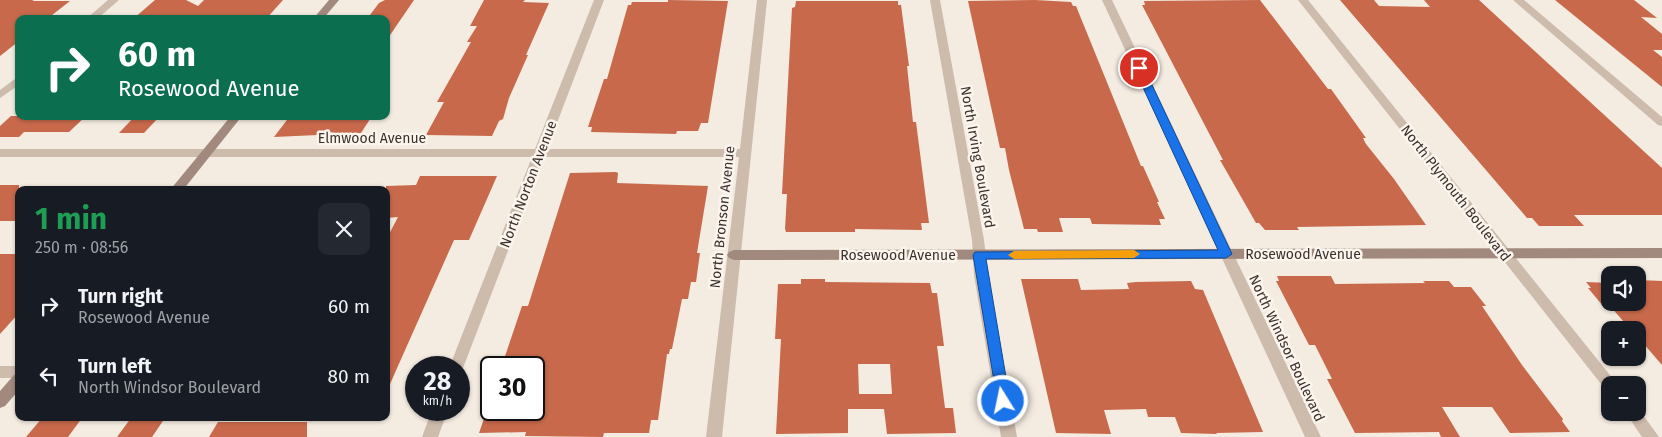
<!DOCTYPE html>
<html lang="en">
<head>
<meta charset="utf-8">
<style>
	:root { --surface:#171b24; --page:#242831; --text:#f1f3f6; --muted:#9ea1a6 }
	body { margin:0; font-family:"Fira Sans",sans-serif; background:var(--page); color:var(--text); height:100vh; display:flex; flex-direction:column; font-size:19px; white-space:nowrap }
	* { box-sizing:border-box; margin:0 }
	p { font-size:16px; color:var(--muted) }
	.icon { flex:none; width:28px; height:28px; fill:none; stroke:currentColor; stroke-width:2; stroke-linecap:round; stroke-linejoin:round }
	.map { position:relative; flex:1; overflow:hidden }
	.panel { position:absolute; left:15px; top:186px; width:375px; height:235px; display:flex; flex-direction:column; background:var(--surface); border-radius:10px; box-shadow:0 1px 4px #0004 }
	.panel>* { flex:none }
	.guide { position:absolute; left:15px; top:15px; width:375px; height:105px; border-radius:10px; box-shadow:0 1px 4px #0004; background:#0b6e4f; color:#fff; overflow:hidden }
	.tools { position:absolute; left:1601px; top:266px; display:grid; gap:10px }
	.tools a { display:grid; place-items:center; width:45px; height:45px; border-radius:10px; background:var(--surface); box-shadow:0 1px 4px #0004; font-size:25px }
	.speed { position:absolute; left:405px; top:356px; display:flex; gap:10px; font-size:25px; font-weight:700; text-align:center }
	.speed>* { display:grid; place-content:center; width:65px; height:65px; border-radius:50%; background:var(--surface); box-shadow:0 1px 4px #0004; line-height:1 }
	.speed small { font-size:12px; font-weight:400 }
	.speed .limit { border:2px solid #111; border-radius:8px; background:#fff; color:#111 }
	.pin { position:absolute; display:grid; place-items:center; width:42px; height:42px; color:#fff; margin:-21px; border:2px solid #fff; border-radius:50%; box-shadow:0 1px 5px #0007 }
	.me { position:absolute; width:55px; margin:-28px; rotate:350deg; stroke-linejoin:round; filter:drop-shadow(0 0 4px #0008) }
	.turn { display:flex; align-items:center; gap:18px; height:105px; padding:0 20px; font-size:22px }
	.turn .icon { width:65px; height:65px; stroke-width:2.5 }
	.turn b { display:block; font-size:35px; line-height:42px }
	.round { display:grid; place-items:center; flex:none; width:52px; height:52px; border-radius:10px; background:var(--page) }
	.head { display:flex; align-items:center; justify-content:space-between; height:85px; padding:0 20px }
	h1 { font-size:30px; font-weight:700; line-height:38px; color:#1e9e55 }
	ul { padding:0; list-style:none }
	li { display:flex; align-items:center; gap:15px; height:70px; padding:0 20px }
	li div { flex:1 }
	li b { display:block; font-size:19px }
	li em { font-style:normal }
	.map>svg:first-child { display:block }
	.building { fill:#c8694b; fill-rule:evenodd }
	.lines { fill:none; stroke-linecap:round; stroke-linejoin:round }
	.street { fill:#cdbbac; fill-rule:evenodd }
	.secondary { fill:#a18a7d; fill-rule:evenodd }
	.route { fill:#1a73e8; stroke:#114b97 }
	.slow { fill:#f59e0b }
	.labels { text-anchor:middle; stroke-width:5; stroke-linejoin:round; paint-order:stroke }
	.street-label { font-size:14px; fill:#3b302b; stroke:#fbf5ee }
</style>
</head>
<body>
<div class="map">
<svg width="1662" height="437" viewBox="0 0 1662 437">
	<rect width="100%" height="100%" fill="#f4ebe1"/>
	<g class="building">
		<polygon points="0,0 34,0 32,1 70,1 47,19 19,19 19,41 0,56"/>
		<polygon points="155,0 186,0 198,6 204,0 283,0 266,19 133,19"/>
		<polygon points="385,0 414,0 386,41 386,19 367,19 379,3"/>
		<polygon points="484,0 525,0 523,2 549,3 526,55 528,55 509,98 503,119 499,121 492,136 426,135 444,102 437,102 471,42 467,42 477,26 470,26"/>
		<polygon points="668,0 728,1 708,123 701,123 698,131 677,131 676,134 591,132 592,127 588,127 604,79 607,79 628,5 631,5 632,2 668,2"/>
		<polygon points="1035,0 1071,2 1073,6 1076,6 1141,166 1143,166 1159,202 1157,202 1165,219 1159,219 1161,225 1092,224 1090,218 1059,218 1063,232 1038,232 1037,229 1024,229 1009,170 1005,148 1000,148 968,1"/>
		<polygon points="1260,0 1328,89 1331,89 1366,138 1363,138 1366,144 1394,179 1426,225 1297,227 1299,230 1265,230 1259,223 1256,223 1220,160 1223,160 1142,5 1145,5 1144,1"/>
		<polygon points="1340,0 1374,0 1379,6 1430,7 1424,0 1479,0 1662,168 1662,215 1574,215 1584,226 1539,226 1532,218 1527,218"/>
		<polygon points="1555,0 1634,0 1657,18 1641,17 1662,34 1662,50 1653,50 1662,57 1662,87"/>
		<polygon points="796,1 898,1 898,5 901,5 909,66 907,66 913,122 916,122 929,223 921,223 922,230 855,229 855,232 786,232 785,229 787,194 782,194 792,8 795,7"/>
		<polygon points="11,116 86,116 69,132 24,132 19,137 0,137 0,126"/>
		<polygon points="135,116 160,116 144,133 119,133"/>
		<polygon points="290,116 372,116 361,133 274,137"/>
		<polygon points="616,172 618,173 617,183 708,186 697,253 700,253 696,282 691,282 688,299 682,299 672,349 670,349 669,354 667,354 658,420 651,420 649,433 604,433 603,437 525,436 526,432 479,433 487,410 534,410 534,368 501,368 522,306 528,306 570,173"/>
		<polygon points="420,176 497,176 469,240 454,240 386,393 386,240 398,217 386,218 386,186 416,185"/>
		<rect x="0" y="185" width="19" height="36"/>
		<polygon points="0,254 19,254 19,313 0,334"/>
		<polygon points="1277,276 1331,276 1335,284 1425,283 1423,281 1449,281 1454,287 1471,287 1486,306 1482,306 1522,365 1563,419 1562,421 1570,432 1510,433 1492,407 1442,407 1460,437 1441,437 1439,432 1355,433 1327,379 1332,379 1315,345 1309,345 1276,281 1279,281"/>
		<path d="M 801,279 L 825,279 L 825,282 L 930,283 L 932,293 L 937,293 L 944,346 L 937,346 L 945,408 L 953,408 L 956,433 L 887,434 L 884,409 L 848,409 L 848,433 L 776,434 L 781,339 L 775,339 L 778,284 L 801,284 ZM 858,364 L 890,364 L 892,394 L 859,394 Z"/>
		<polygon points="1021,279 1078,279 1081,290 1129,289 1127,283 1136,282 1191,281 1195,289 1203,290 1263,432 1216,433 1217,434 1181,433 1175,417 1148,417 1146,409 1104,410 1111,434 1056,433"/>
		<polygon points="1638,280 1662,281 1662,365 1643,343 1638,343 1638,330 1631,330 1610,306 1603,306 1588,288 1591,288 1586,282 1610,283 1610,302 1638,302"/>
		<polygon points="42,418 82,418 68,437 26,437"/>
		<polygon points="131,418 165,418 152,437 117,437"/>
		<polygon points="218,422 307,422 307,437 209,437"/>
	</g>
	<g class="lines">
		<g class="street">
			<polygon points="108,0 119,0 97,19 86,19"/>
			<polygon points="594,0 604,0 547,149 740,149 757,0 767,0 722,437 706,437 739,157 544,157 463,368 459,373 459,368 449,368 532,157 0,157 0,149 535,149"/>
			<polygon points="930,0 940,0 984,240 988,275 1017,437 1001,437 974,275 972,240"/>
			<polygon points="1102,0 1112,0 1321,437 1305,437"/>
			<polygon points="1298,0 1308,0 1618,385 1610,385 1610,391 1605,389"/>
			<polygon points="1513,0 1524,0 1662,117 1662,126 1658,125"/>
			<polygon points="19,76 19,85 0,98 0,90"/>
			<rect x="0" y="366" width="19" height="12"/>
			<polygon points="1638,408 1659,437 1642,437 1625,412 1638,412"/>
			<polygon points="432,410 448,410 438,437 422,437"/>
		</g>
		<g class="secondary">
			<polygon points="329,0 339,0 323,19 313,19"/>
			<polygon points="231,116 242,116 183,190 170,190"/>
			<polygon points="1662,248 1662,258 734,260 729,258 727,255 729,252 734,250"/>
			<polygon points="19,373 19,390 5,406 0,408 0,391 14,375"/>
		</g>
	</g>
	<polygon class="route" points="1139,65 1144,68 1232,254 1226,258 986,259 1010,401 1008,405 1003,407 998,405 973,255 975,252 1218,250 1134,68"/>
	<polygon class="slow" points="1134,250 1140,254 1134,258 1014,259 1008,255 1014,251"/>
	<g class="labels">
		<g class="street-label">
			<text x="372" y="143">Elmwood Avenue</text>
			<text transform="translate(978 157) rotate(80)" y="5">North Irving Boulevard</text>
			<text transform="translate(528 184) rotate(-69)" y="5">North Norton Avenue</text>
			<text transform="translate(1456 193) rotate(52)" y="5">North Plymouth Boulevard</text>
			<text transform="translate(722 217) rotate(-84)" y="5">North Bronson Avenue</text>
			<text x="1303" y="259">Rosewood Avenue</text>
			<text x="898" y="260">Rosewood Avenue</text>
			<text transform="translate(1287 348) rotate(65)" y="5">North Windsor Boulevard</text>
		</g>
	</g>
</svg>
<div class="tools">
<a><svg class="icon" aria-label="sound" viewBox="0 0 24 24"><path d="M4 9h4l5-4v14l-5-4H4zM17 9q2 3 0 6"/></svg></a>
<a>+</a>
<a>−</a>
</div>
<div class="speed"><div>28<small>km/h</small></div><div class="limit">30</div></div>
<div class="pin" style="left:1139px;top:68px;background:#d93025"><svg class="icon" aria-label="arrive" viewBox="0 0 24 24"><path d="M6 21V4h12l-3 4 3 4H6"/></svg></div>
<svg class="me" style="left:1003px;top:401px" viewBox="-20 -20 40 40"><circle r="17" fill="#1a73e8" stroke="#fff" stroke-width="3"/><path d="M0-11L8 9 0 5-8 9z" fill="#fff"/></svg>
<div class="guide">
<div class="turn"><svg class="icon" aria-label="right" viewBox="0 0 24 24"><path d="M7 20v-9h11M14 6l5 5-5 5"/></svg><div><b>60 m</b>Rosewood Avenue</div></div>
</div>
<section class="panel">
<div class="head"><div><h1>1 min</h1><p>250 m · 08:56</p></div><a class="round"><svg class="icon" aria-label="close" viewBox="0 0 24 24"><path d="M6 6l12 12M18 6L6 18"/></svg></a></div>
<ul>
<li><svg class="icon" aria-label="right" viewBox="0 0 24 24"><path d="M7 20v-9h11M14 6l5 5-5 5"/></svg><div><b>Turn right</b><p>Rosewood Avenue</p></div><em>60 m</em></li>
<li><svg class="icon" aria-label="left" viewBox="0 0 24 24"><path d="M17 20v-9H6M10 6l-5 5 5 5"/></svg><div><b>Turn left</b><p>North Windsor Boulevard</p></div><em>80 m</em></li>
</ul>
</section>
</div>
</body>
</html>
